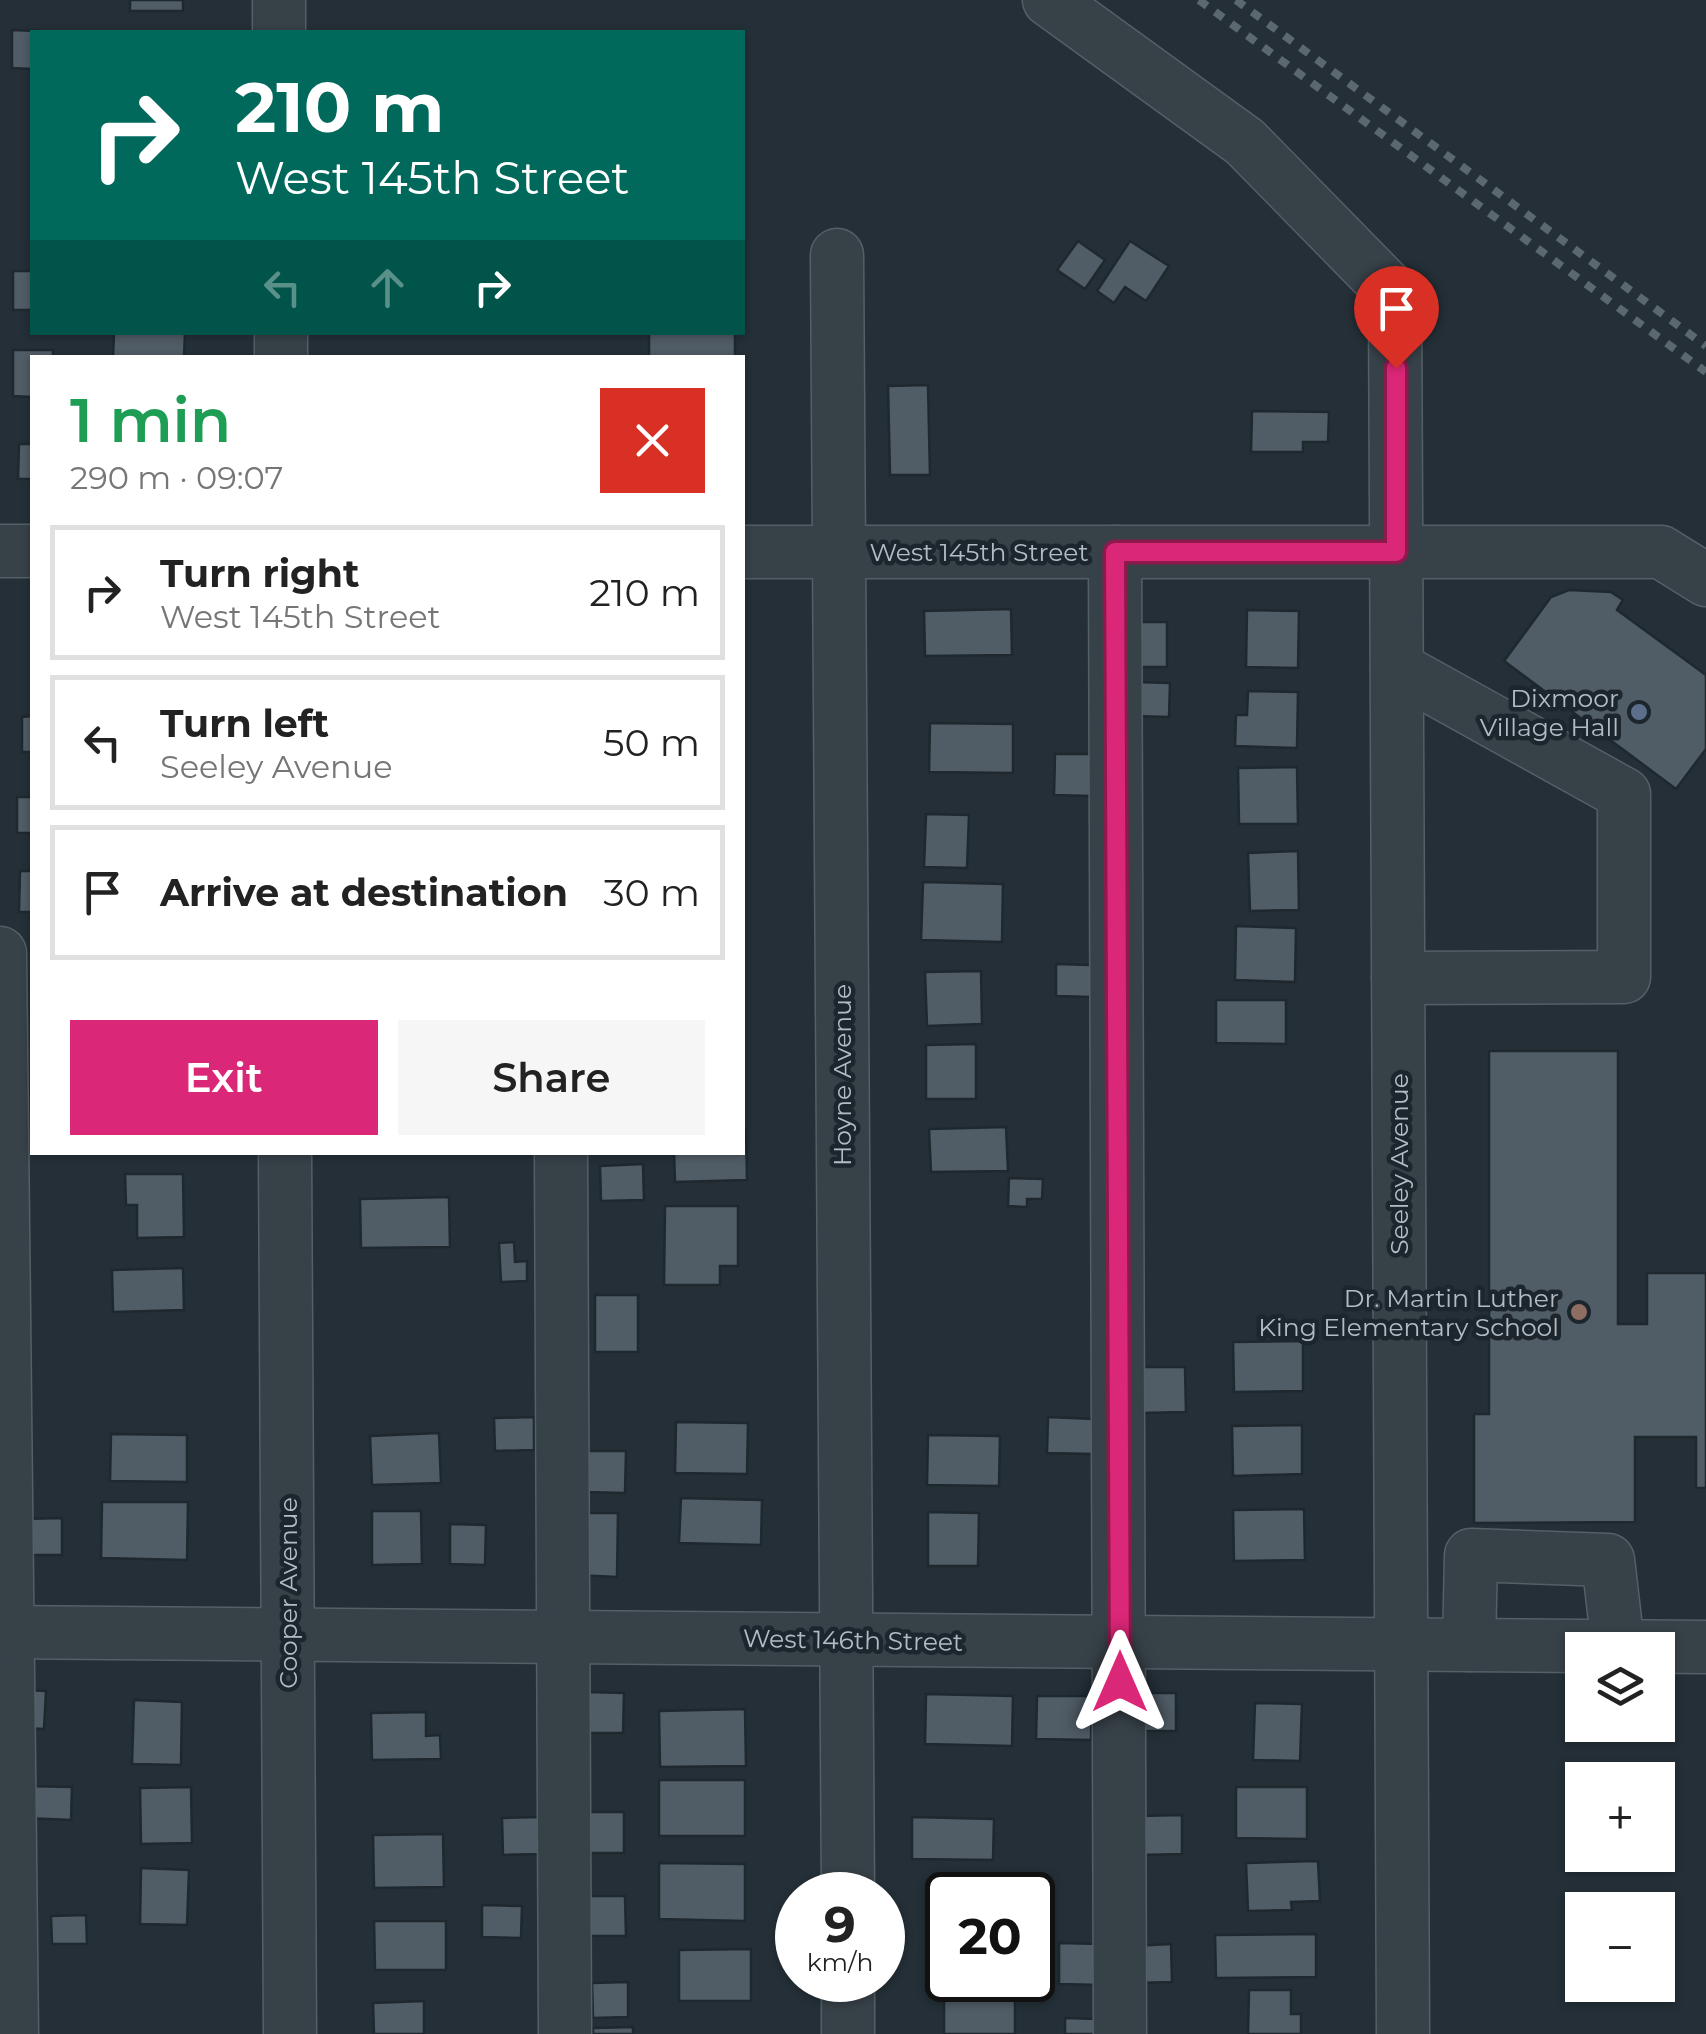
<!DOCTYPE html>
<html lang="en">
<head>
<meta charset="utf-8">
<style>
	:root { --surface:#fff; --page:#f6f6f6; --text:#222; --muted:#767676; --line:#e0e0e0; --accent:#db2777 }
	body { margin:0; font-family:Montserrat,sans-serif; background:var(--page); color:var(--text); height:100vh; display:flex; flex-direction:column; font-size:38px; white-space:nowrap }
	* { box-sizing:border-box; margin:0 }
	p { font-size:32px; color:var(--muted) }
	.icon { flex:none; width:55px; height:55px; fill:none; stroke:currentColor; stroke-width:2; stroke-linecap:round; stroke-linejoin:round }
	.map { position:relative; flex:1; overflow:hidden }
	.sheet { position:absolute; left:30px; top:355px; width:715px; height:800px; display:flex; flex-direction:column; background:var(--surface); border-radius:0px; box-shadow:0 2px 8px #0004 }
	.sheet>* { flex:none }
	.hud { position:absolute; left:30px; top:30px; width:715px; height:305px; border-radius:0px; box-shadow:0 2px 8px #0004; background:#00695c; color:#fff; overflow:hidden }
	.buttons { position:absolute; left:1565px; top:1632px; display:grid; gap:20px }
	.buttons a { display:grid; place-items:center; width:110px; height:110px; border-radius:0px; background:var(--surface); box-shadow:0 2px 8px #0004; font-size:50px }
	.speed { position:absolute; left:775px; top:1872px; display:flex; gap:20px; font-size:50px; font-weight:700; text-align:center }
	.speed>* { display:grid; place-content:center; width:130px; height:130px; border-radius:50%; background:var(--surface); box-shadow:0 2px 8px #0004; line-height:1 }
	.speed small { font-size:25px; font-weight:400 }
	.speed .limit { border:5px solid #111; border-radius:15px; background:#fff; color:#111 }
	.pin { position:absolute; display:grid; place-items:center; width:85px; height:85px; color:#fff; margin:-102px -42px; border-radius:50% 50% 50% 0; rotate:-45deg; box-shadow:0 0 10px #0007 }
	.pin .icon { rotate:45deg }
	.me { position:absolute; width:110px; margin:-55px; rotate:0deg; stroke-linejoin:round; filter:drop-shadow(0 0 8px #0008) }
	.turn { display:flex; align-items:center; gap:35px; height:210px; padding:0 40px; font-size:45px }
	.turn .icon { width:130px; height:130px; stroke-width:2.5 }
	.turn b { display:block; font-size:70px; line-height:85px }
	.lanes { display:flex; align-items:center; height:95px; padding:0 40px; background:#0003; justify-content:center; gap:50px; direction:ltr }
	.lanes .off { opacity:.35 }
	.round { display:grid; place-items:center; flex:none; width:105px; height:105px; border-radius:0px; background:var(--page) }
	.headline { display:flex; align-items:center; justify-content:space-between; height:170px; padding:0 40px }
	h1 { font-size:60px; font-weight:600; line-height:75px; color:#1e9e55 }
	.button { display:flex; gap:20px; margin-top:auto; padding:20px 40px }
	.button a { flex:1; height:115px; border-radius:0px; background:var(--accent); color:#fff; font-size:40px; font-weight:600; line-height:115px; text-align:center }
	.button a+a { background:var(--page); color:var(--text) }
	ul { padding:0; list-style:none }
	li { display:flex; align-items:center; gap:30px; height:135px; margin:0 20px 15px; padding:0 20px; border:5px solid var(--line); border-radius:0px }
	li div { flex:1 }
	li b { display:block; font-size:38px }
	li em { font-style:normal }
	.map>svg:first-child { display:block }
	.building { fill:#505c66; stroke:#1f282f; stroke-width:2.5 }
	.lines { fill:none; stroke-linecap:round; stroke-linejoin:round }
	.minor-casing { stroke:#555f66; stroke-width:55 }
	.minor { stroke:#374148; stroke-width:52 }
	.rail { stroke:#5c6870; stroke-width:8; stroke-dasharray:10 10; stroke-linecap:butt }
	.route-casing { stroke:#8e194d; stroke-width:25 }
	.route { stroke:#db2777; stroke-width:18 }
	.service-dot { fill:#5c6f8a; stroke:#1d262d; stroke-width:4 }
	.education-dot { fill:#8d6e63; stroke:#1d262d; stroke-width:4 }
	.labels { text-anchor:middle; stroke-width:9; stroke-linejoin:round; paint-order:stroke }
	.street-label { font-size:25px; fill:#b2bcc4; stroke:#1d262d }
	.poi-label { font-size:25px; fill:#b2bcc4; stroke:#1d262d; text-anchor:end }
</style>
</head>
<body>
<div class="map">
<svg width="1706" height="2034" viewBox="0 0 1706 2034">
	<rect width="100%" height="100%" fill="#242f37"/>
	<g class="building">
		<rect x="130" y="0" width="53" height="11"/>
		<polygon points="12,30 62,32 32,32 32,69 12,68"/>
		<polygon points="1078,241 1105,260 1085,289 1057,270"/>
		<polygon points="1130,241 1169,266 1146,301 1125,287 1114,303 1097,291"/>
		<rect x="13" y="271" width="19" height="39"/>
		<polygon points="114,332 185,332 184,358 113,358"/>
		<rect x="649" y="332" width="86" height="26"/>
		<polygon points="13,350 53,350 53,358 32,358 32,397 13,396"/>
		<polygon points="928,385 930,475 890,475 888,386"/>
		<polygon points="1252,411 1329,412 1328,442 1303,442 1303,452 1251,452"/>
		<polygon points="19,444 32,444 32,479 18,479"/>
		<polygon points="1569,590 1611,592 1623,600 1617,610 1706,675 1706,749 1676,789 1504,661 1551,597"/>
		<polygon points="1011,609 1012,655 925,656 924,611"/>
		<polygon points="1247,610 1299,611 1298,668 1246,667"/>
		<rect x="1130" y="622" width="37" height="45"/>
		<polygon points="1135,682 1170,683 1169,717 1134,716"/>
		<polygon points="1248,691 1298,692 1297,748 1235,746 1236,715 1247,715"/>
		<polygon points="32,716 32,752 22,752 22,717"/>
		<polygon points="930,723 1013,724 1013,773 929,772"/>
		<polygon points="1055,754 1092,754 1091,796 1054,795"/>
		<polygon points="1297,767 1298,824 1239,824 1238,768"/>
		<rect x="17" y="797" width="15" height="36"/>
		<polygon points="926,814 969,815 967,868 924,867"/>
		<polygon points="1298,851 1299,910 1250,911 1248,853"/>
		<polygon points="20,871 32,871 32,912 19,912"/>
		<polygon points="923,882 1003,884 1002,942 921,940"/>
		<polygon points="1236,926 1296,928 1295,982 1235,980"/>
		<polygon points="1056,964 1091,965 1091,997 1056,996"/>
		<polygon points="981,971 982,1024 927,1026 925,972"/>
		<polygon points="1216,1000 1286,1000 1286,1044 1216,1043"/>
		<polygon points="976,1044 976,1099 926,1099 926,1045"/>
		<polygon points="1489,1051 1618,1051 1618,1324 1647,1324 1647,1273 1706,1273 1706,1488 1696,1488 1696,1437 1635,1437 1635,1522 1474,1523 1474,1414 1489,1414"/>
		<polygon points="1006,1127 1008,1171 931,1172 929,1129"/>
		<polygon points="742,1130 746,1130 747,1180 675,1182 674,1152 742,1152"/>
		<polygon points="643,1164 644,1200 601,1201 600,1166"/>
		<polygon points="125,1174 183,1174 184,1237 137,1238 137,1205 126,1205"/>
		<polygon points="1009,1178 1043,1179 1042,1199 1027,1199 1027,1207 1008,1206"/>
		<polygon points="449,1197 450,1247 361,1248 360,1199"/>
		<polygon points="665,1206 738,1206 738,1266 720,1266 720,1285 664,1285"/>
		<polygon points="514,1242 515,1262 527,1261 527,1281 501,1282 499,1243"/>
		<polygon points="183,1268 184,1310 113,1312 112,1270"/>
		<rect x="595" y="1295" width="43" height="57"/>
		<polygon points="1303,1341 1303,1391 1234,1392 1233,1342"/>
		<polygon points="1141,1367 1185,1367 1186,1412 1142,1413"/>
		<polygon points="534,1417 534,1450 495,1451 494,1418"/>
		<polygon points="1048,1417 1094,1419 1094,1454 1047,1453"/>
		<polygon points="676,1422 748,1423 747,1474 675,1473"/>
		<polygon points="1302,1425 1302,1474 1233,1476 1232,1426"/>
		<polygon points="439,1433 441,1483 372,1485 370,1436"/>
		<polygon points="111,1434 187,1435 187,1482 110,1481"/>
		<polygon points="928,1435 1000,1436 999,1486 927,1485"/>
		<polygon points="584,1451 626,1451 625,1493 583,1492"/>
		<polygon points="681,1498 762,1500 761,1545 679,1543"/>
		<polygon points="102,1502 188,1502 187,1560 101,1558"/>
		<polygon points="1304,1509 1305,1560 1234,1561 1233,1510"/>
		<polygon points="372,1511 421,1511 422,1564 372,1565"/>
		<polygon points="928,1512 979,1513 978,1566 928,1566"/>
		<polygon points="578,1513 618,1513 617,1577 576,1575"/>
		<polygon points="62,1518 62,1555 24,1555 23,1519"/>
		<polygon points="450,1524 486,1525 485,1565 450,1564"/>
		<polygon points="23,1690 46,1691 44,1729 22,1728"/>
		<polygon points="587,1692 624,1693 623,1733 586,1733"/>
		<rect x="1140" y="1693" width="36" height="38"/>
		<polygon points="926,1694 1013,1696 1012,1746 925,1744"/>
		<polygon points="1037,1696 1092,1696 1091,1740 1036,1739"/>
		<polygon points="134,1700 182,1702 181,1765 132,1764"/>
		<polygon points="1255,1703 1302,1704 1300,1761 1253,1760"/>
		<polygon points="745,1709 746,1766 660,1767 659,1711"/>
		<polygon points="426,1712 426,1736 440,1735 441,1759 372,1760 371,1713"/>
		<rect x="659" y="1780" width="86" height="56"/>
		<polygon points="26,1786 72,1787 71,1820 25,1818"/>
		<polygon points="191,1787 192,1843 141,1844 140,1788"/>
		<polygon points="1236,1787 1307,1787 1307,1839 1236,1838"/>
		<rect x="586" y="1812" width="38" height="41"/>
		<polygon points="1182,1815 1182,1854 1139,1855 1139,1816"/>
		<polygon points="539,1817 540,1854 503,1855 502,1818"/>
		<polygon points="912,1817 994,1819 993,1860 912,1859"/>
		<polygon points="443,1834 444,1887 374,1888 373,1835"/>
		<polygon points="1318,1861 1320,1901 1291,1902 1292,1910 1248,1911 1246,1863"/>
		<polygon points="659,1863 745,1864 745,1921 659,1919"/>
		<polygon points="141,1868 189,1870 187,1925 140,1924"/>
		<polygon points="587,1896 625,1896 626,1936 587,1936"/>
		<polygon points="935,1902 948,1902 948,1955 934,1955"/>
		<polygon points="1032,1902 1044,1902 1044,1932 1033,1932 1033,1956"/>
		<polygon points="482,1905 522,1906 521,1938 482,1937"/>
		<polygon points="86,1915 87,1944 52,1944 51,1916"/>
		<polygon points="374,1921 446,1921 446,1970 375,1970"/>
		<polygon points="1316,1934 1316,1977 1216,1978 1215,1935"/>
		<polygon points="1059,1943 1101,1944 1101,1985 1059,1984"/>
		<polygon points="1171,1944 1172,1982 1133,1983 1132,1946"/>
		<polygon points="751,1949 751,2001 679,2001 679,1950"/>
		<polygon points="628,1982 628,2017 593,2018 592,1983"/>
		<rect x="944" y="1989" width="71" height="45"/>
		<polygon points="1249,1990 1291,1990 1291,2014 1301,2014 1301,2034 1248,2034"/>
		<polygon points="424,2001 424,2034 374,2034 373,2003"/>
		<polygon points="1065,2018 1099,2019 1099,2034 1065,2034"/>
		<polygon points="633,2027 633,2034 593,2034 593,2028"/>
	</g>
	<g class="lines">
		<g class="minor-casing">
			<g id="minor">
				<polyline points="279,0 279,32"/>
				<polyline points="1049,0 1245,142 1395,295 1403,2034"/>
				<polyline points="837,255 848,1895"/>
				<polyline points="281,332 281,358"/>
				<polyline points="0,551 32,551"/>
				<polyline points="742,552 1661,552 1706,580"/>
				<polyline points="1115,552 1120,2034"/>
				<polyline points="1397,668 1624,794 1624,977 1398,978"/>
				<polyline points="0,953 12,2034"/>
				<polyline points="285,1152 290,2034"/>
				<polyline points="561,1152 565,2034"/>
				<polyline points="0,1632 1706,1647"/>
				<polyline points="1469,1645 1471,1555 1608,1560 1618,1646"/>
				<polyline points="848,1980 848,2034"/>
			</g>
		</g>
		<use href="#minor" class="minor"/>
		<g class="rail">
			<polyline points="1199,0 1706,372"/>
			<polyline points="1236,0 1706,346"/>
		</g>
	</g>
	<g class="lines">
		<g class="route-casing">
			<polyline id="route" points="1120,1682 1115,552 1396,552 1396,368"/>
		</g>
		<use href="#route" class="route"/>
	</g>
	<circle class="service-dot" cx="1639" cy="712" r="10"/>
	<circle class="education-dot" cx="1579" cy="1312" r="10"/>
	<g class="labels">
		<g class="street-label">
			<text x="979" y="561">West 145th Street</text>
			<text transform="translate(842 1075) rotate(-90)" y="9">Hoyne Avenue</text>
			<text transform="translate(1399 1164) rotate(-90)" y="9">Seeley Avenue</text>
			<text transform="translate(288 1593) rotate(-90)" y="9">Cooper Avenue</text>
			<text transform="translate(853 1640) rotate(1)" y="9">West 146th Street</text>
		</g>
		<g class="poi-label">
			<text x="1619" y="707">Dixmoor<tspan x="1619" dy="29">Village Hall</tspan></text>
			<text x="1559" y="1307">Dr. Martin Luther<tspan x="1559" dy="29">King Elementary School</tspan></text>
		</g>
	</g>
</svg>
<div class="buttons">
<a><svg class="icon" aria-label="layers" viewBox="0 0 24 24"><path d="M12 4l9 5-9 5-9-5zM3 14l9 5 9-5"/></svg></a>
<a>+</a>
<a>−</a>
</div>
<div class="speed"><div>9<small>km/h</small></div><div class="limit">20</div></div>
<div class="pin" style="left:1396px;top:368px;background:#d93025"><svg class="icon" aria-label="arrive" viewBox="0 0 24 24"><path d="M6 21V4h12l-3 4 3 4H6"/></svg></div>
<svg class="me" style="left:1120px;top:1682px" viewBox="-20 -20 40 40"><path d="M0-17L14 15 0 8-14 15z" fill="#db2777" stroke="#fff" stroke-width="4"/></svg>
<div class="hud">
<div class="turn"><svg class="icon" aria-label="right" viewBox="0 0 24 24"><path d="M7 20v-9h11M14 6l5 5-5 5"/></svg><div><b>210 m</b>West 145th Street</div></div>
<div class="lanes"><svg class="icon off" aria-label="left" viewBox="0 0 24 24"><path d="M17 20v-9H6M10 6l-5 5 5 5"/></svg><svg class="icon off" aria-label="ahead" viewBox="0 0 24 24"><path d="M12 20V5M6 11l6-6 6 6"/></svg><svg class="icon" aria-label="right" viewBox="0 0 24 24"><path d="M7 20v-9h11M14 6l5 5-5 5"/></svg></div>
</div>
<section class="sheet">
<div class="headline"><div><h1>1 min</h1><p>290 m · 09:07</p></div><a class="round" style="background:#d93025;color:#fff"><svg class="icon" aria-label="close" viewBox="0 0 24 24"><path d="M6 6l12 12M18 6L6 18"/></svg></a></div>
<ul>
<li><svg class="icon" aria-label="right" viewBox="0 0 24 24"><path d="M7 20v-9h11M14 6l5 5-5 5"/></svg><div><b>Turn right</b><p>West 145th Street</p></div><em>210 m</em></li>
<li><svg class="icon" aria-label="left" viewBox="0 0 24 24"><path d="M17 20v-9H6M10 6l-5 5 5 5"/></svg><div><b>Turn left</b><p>Seeley Avenue</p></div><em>50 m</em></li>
<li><svg class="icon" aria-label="arrive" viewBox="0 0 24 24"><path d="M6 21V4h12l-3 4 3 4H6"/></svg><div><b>Arrive at destination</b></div><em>30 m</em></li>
</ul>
<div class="button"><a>Exit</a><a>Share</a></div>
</section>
</div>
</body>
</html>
